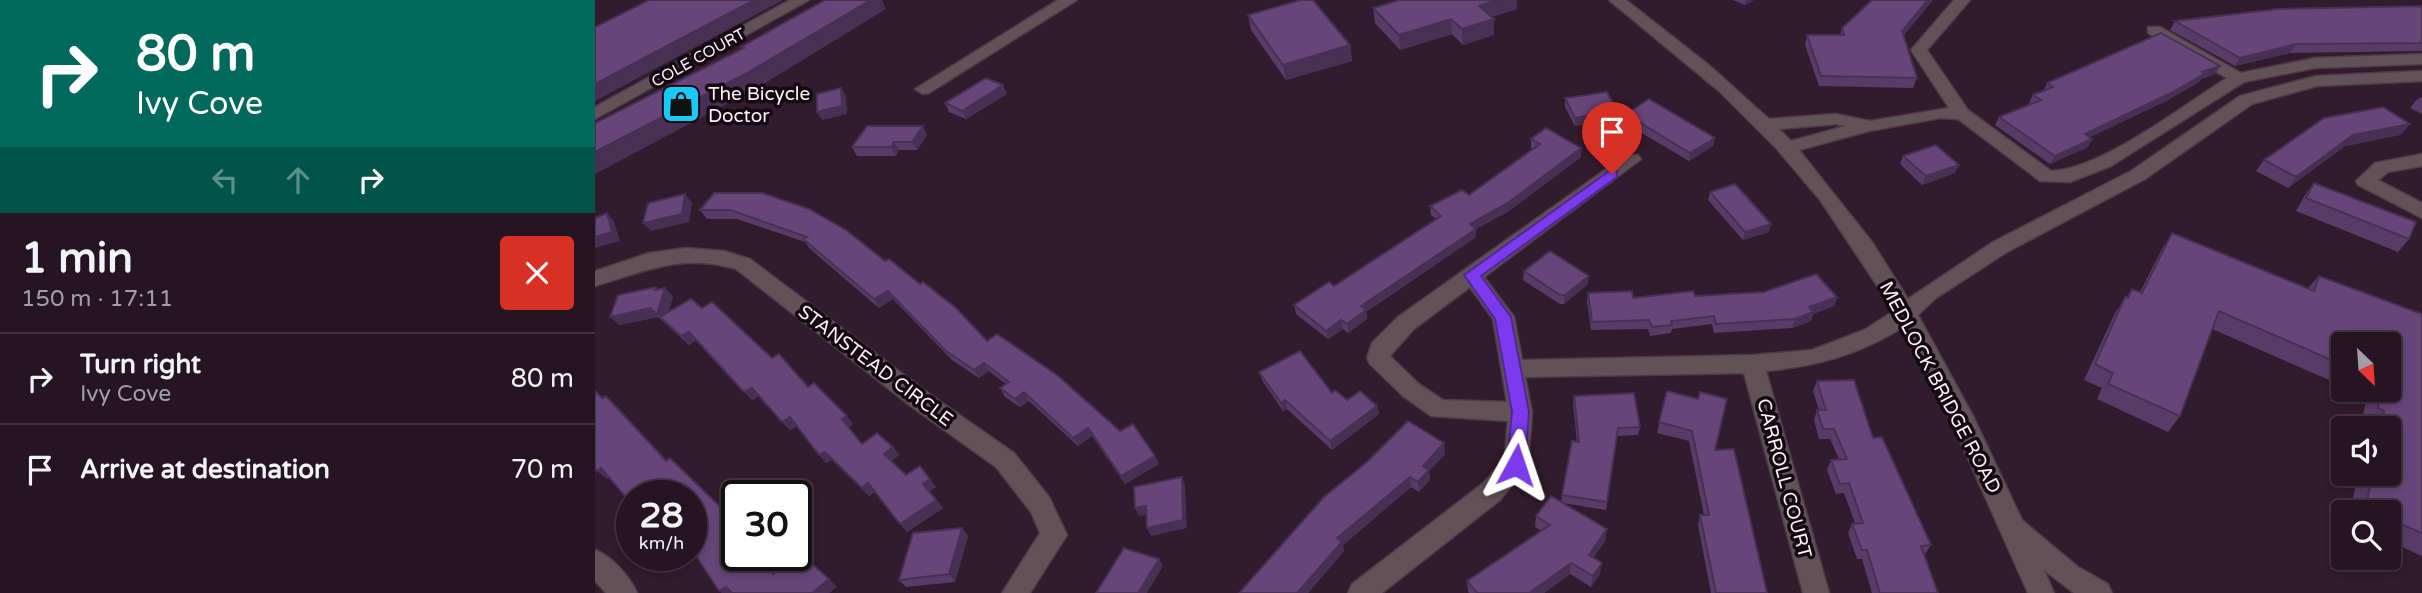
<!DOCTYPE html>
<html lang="en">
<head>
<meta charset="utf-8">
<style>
	:root { --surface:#251421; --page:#31212e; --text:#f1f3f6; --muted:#a39ea5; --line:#42333f }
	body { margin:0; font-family:"Varela Round",sans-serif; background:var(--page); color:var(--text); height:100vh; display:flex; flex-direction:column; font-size:26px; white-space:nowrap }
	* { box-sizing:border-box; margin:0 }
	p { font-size:23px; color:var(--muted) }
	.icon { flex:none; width:38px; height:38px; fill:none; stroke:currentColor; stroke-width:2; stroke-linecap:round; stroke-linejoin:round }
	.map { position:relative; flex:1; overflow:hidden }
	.drawer { display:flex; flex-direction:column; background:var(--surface); width:595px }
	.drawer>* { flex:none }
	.banner { background:#00695c; color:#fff; overflow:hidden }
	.needle { width:46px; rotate:155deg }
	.fabs { position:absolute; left:1736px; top:332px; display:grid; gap:14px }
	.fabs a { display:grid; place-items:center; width:70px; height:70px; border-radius:7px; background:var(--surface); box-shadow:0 4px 10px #0003,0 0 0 2px var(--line); font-size:35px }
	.speed { position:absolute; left:21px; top:480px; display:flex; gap:14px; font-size:35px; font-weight:700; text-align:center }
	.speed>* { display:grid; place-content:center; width:91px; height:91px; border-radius:50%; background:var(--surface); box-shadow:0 4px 10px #0003,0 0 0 2px var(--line); line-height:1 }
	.speed small { font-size:18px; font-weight:400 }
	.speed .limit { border:4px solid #111; border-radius:10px; background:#fff; color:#111 }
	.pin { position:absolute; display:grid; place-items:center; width:60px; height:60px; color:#fff; margin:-72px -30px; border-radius:50% 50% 50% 0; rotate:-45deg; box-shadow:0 0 7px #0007 }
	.pin .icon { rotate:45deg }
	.me { position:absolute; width:77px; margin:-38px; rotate:5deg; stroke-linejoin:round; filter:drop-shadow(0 0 5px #0008) }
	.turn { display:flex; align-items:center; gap:24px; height:147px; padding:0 21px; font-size:32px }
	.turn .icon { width:91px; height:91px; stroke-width:2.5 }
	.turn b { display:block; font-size:49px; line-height:60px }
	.lanes { display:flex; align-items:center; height:66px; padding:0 21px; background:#0003; justify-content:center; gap:35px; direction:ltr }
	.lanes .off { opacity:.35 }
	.round { display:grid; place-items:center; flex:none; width:74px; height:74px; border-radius:7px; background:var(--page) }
	.overview { display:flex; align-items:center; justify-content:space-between; height:119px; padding:0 21px }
	h1 { font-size:42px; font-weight:800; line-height:52px }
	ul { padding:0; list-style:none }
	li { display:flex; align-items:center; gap:21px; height:91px; padding:0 21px; border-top:2px solid var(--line) }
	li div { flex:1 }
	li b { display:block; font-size:26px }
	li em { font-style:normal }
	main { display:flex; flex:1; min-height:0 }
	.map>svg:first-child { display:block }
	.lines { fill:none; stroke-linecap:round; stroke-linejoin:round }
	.minor-casing { stroke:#4e3949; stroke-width:3 }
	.minor { fill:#615257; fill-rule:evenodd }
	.wall { fill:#593b68 }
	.shaded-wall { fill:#483055 }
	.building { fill:#674579; stroke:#483055; stroke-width:2 }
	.route { fill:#7c3aed; stroke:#51269a; stroke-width:2 }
	.labels { text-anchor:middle; stroke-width:7; stroke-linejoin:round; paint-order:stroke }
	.far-street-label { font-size:16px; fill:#feeefa; stroke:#130911 }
	.poi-label { font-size:19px; fill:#feeefa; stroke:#130911; text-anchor:start }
	.street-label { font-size:19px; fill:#feeefa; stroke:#130911 }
</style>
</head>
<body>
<main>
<section class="drawer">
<div class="banner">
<div class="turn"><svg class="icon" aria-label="right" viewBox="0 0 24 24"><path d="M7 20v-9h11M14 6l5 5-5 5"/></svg><div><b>80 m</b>Ivy Cove</div></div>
<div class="lanes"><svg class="icon off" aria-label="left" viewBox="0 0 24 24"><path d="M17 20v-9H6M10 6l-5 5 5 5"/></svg><svg class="icon off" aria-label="ahead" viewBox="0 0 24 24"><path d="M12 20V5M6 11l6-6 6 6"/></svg><svg class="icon" aria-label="right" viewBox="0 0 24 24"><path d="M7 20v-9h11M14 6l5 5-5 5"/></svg></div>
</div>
<div class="overview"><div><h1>1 min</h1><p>150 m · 17:11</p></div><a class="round" style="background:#d93025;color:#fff"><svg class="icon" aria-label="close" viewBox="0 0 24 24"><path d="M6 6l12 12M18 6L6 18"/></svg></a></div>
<ul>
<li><svg class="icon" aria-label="right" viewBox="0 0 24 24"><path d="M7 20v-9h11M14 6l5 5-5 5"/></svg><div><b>Turn right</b><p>Ivy Cove</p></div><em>80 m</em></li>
<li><svg class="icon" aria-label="arrive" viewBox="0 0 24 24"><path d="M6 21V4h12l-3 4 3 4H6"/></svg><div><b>Arrive at destination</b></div><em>70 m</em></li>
</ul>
</section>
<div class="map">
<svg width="1827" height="593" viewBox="0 0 1827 593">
	<rect width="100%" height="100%" fill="#311b2c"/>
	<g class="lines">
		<g class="minor-casing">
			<g id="minor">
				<polygon points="195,0 214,0 0,119 0,107"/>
				<polygon points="463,0 482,0 334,93 328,94 320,89"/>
				<path d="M 1014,0 L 1031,0 L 1115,66 L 1174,119 L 1241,114 L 1275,121 L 1354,108 L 1316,50 L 1359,0 L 1375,0 L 1332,50 L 1373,110 L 1456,171 C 1507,169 1587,106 1632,78 L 1553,33 L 1553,27 L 1565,27 L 1646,73 L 1720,58 L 1827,54 L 1827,64 L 1720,68 L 1649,82 L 1516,166 L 1475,182 L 1445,181 L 1363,119 L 1345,118 L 1274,131 L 1204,150 L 1277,242 L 1313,299 L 1398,242 L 1536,171 L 1645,96 L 1721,76 L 1827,71 L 1827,81 L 1722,86 L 1657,104 L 1550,179 L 1412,252 L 1341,298 L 1323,315 L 1378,416 L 1427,520 L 1483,567 L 1513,584 L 1517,593 L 1479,593 L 1449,570 L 1459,593 L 1433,593 L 1354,416 L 1308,327 C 1264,355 1222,366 1171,371 L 1234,593 L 1208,593 L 1149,373 L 930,377 L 937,412 L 933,465 L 905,500 L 787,593 L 753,593 L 757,584 L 887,484 L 909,461 L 913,421 L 836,416 L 808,396 L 775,364 L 772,358 L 777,343 L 803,317 L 1031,155 L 1043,155 L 1046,159 L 889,277 L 919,317 L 927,360 L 1158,355 L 1217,350 L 1269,330 L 1299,311 L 1225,200 L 1182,149 L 1124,91 ZM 1241,124 L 1251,126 L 1196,141 L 1184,129 ZM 875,287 L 898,319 L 912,402 L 848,400 L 824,384 L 795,356 L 819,329 Z"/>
				<polygon points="1827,154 1827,166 1793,172 1783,180 1827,203 1827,218 1763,185 1761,181 1780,163"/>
				<path d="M 91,248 L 129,251 L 155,259 L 333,393 L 419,453 L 454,497 L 472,535 L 435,593 L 407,593 L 445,533 L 436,512 L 401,467 L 317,407 L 141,269 C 86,253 51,271 0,286 L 0,271 L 54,253 Z"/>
				<path d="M 0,550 C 17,556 35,577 42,593 L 11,593 L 0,581 Z"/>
			</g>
		</g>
		<use href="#minor" class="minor"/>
	</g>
	<g class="wall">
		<polygon points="805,0 922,0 922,9 896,17 899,35 868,45 857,34 805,50 780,23 778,8"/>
		<polygon points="1138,0 1159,0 1150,5"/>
		<polygon points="1277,0 1338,0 1309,35 1322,78 1318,88 1224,86 1210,45 1212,35 1245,35 1247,28"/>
		<polygon points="1827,6 1827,51 1695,53 1640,66 1575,30 1580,21"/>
		<polygon points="653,15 755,45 757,61 691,80 656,30"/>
		<polygon points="1625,66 1620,74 1606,79 1604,82 1573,100 1495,137 1497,139 1493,147 1455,164 1400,125 1404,117 1435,104 1434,103 1438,95 1449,90 1452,83"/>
		<polygon points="412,94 371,119 354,112 350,103"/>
		<polygon points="1827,97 1827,114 1815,108 1822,99"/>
		<polygon points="970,98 1021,120 980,126 970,107"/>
		<polygon points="1031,114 1120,138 1118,146 1094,161 1030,123"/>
		<polygon points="332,135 322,150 304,150 301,156 262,156 257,147"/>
		<polygon points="1806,135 1750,146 1693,188 1661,171 1669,160"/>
		<polygon points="936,139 986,148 986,157 914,211 881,229 881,237 771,312 772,319 753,333 748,329 733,339 701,314 699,305 739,286 841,219 836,215 835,206 874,195 938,149 936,148"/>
		<polygon points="1308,156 1364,165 1360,173 1327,185 1305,164"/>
		<polygon points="1719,183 1814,239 1803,252 1701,211 1710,195"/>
		<polygon points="1115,192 1174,232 1148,240 1113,200"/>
		<polygon points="119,193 290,261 392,341 564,464 530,484 497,436 483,446 434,401 425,407 410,397 405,388 411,384 394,371 384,378 357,360 298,299 284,308 214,248 210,242 142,219 112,219 105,210"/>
		<polygon points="1577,233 1713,288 1724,276 1827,314 1827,556 1794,541 1794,513 1755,513 1763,474 1794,474 1794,429 1772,429 1773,426 1766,424 1772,397 1757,390 1794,390 1794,345 1748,345 1748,386 1617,329 1585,416 1573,432 1502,399 1507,388 1489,380 1520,313 1537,289 1545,292 1567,249"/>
		<polygon points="929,271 993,284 969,304 965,304 928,280"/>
		<polygon points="61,287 63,290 70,288 78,297 73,313 107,308 177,358 258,424 254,427 267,444 298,447 304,455 296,461 311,475 341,487 334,491 348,508 312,532 280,492 274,496 237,460 231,463 202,426 195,430 164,396 157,400 102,340 94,345 63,317 24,325"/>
		<polygon points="993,293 1038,298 1100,296 1242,297 1239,306 1218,314 1216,321 1197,328 1119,333 1117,324 1077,329 1076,333 1055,336 1053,329 996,330 992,301"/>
		<polygon points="664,372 737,393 752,400 782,406 784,414 737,450 692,409 688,411 667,380"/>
		<polygon points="1222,381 1278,438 1336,545 1330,554 1329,554 1343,593 1277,593 1267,559 1262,559 1253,533 1257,524 1260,523 1249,493 1241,494 1232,470 1236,460 1244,459 1235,439 1224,439 1219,420 1222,410 1224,410 1218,391"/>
		<polygon points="1072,391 1120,450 1172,593 1116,593 1103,525 1105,515 1109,515 1094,441 1062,433"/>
		<polygon points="979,396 1045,427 1043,435 1022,436 1011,510 967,503 1012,529 1010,541 998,558 1005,574 996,587 975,574 949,593 874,593 873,591 872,581 946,531 940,527 941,516 966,502 967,495 982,442 978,404"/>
		<polygon points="850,454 834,471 835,480 824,492 816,487 748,545 749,551 713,593 644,593"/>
		<polygon points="367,528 373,536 360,582 311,587 304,580"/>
	</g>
	<g class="shaded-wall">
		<polygon points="159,0 188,0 0,101 0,84"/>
		<polygon points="276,0 287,0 291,9 162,88 0,174 0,152"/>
		<polygon points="902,0 922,0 922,9 884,21 884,6"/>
		<polygon points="1151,0 1159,0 1150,5"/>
		<polygon points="1333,0 1338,0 1304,40 1307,31"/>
		<polygon points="856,19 857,34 805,50 804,35"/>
		<polygon points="899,19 899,35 868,45 867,29"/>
		<polygon points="1701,44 1695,53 1640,66 1645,58"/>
		<polygon points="755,45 757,61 691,80 688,65"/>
		<polygon points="1625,66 1620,74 1606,79 1604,82 1573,100 1485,142 1490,134 1607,72"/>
		<polygon points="408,85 412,94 371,119 367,111"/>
		<polygon points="246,88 251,96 252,114 227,120 222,112"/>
		<polygon points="1022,111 1021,120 980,126 980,118"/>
		<polygon points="1815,124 1806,135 1750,146 1693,188 1701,177 1758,135"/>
		<polygon points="328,126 332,135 322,150 317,142"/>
		<polygon points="1120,138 1118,146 1094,161 1095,153"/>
		<polygon points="1497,139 1493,147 1455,164 1460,156"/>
		<polygon points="299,142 304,150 301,156 296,147"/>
		<polygon points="986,148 986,157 914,211 881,229 881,237 771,312 772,319 753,333 752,324 766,306 875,224"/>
		<polygon points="1364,165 1360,173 1327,185 1331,176"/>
		<polygon points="90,194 97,203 94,222 56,231 48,223"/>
		<polygon points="12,213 19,222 25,241 0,248 0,237"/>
		<polygon points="1176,224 1174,232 1148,240 1150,232"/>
		<polygon points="994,276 993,284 969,304 970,295"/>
		<polygon points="61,287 68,295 70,288 78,297 70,321 65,317 70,322 62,314 60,290"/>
		<polygon points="293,291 298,299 284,308 279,299"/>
		<polygon points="1242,297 1239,306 1218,314 1216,321 1197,328 1200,319 1214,307"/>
		<polygon points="55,308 63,317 24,325 15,317"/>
		<polygon points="746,320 748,329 733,339 731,331"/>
		<polygon points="94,332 102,340 94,345 86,336"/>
		<polygon points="389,363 394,371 384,378 379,370"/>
		<polygon points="157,388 164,396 157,400 149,392"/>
		<polygon points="429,392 434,401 425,407 420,399"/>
		<polygon points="11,396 20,404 80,469 71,461"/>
		<polygon points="690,400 692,409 688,411 686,403"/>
		<polygon points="782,406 784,414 737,450 735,441"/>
		<polygon points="252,416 258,424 254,427 247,419"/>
		<polygon points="195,417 202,425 195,430 187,422"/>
		<polygon points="493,428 497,436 483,446 478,438"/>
		<polygon points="849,443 850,454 834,471 835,480 824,492 823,482 828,466"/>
		<polygon points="298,447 304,455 295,462 289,454"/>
		<polygon points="230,452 237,460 231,463 224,455"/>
		<polygon points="560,456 564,464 530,484 526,476"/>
		<polygon points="6,468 16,476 12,479 2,471"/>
		<polygon points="587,477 590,485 592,528 556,536 552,528"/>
		<polygon points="815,477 816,487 748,545 749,551 713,593 702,593 742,538"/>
		<polygon points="335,479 341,487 334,492 328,484"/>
		<polygon points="273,483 280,491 274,496 267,488"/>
		<polygon points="341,500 348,508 312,532 305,524"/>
		<polygon points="551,506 555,514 544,516 540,508"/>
		<polygon points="367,528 373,536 360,582 354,574"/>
		<polygon points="1012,529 1010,541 992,566 994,555"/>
		<polygon points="96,547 105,554 97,560 90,555 96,555"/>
		<polygon points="164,555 167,555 187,581 178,574"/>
		<polygon points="564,559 568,566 552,593 543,593"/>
		<polygon points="976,563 975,574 949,593 934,593"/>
		<polygon points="1007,563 1005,574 996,587 998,576"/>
		<polygon points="234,579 242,587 234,593 217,593"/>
		<polygon points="131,587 138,593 127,593 124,591"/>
	</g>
	<g class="building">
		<polygon points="54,0 159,0 0,84 0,27"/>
		<polygon points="230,0 276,0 152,73 0,152 0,123 149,48 146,47"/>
		<polygon points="706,0 718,0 755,45 688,65 653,15"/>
		<polygon points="805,0 902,0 884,6 899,19 867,29 856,19 804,35 778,8"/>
		<polygon points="1277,0 1333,0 1307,31 1322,78 1226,76 1212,35 1249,35 1247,28"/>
		<polygon points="1827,6 1827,43 1701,44 1645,58 1580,21 1683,9"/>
		<polygon points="1566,33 1625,66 1607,72 1609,74 1578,92 1490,134 1497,139 1460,156 1404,117 1446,100 1438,95 1458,87 1452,83"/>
		<polygon points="391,78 408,85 367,111 350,103"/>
		<polygon points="246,88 247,106 222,112 222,94"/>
		<polygon points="1012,92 1022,111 980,118 970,98"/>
		<polygon points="1054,99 1120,138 1095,153 1031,114"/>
		<polygon points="1788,107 1815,124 1758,135 1701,177 1669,160 1729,118"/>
		<polygon points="272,126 328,126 317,142 299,142 296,147 257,147"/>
		<polygon points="951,128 986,148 914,202 875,224 881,229 766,306 771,310 752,324 746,320 731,331 699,305 734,282 739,286 846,216 835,206 867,190 874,195 945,144 936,139"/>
		<polygon points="1341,145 1364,165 1331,176 1308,156"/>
		<polygon points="1719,183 1821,222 1814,239 1711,198"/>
		<polygon points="1140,184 1176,224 1150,232 1115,192"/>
		<polygon points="119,193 167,193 214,209 251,230 290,261 294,259 325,284 328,282 361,308 392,341 402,334 462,375 525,431 538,424 560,456 526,476 493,428 478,438 429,392 420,399 405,388 414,382 389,363 379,370 351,351 293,291 279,299 208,239 212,237 135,210 105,210"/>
		<polygon points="90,194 87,214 48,223 53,203"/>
		<polygon points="12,213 17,232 0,237 0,218"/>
		<polygon points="1577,233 1719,291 1724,276 1827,314 1827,533 1794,519 1794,513 1780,513 1771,508 1777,474 1794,474 1794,429 1786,429 1789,411 1783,408 1786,390 1794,390 1794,345 1748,345 1748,365 1624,311 1585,416 1513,384 1518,373 1500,364 1530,297 1533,298 1537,289 1547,293"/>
		<polygon points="955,251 994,276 970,295 965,295 929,271"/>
		<polygon points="1221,274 1242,297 1214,307 1218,312 1200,319 1121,324 1119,316 1076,321 1077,325 1057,327 1054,320 997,322 993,293 1037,291 1038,298 1098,291 1100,296 1169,292"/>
		<polygon points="61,287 60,290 70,288 62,314 55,308 15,317 23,295"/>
		<polygon points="96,299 107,308 117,302 177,358 184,354 213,387 219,383 252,416 247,419 267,444 282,433 298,447 289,454 311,475 325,466 335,479 328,484 341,500 305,524 273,483 267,488 230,452 224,455 195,417 187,422 157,388 149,392 94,332 86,336 65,317"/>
		<polygon points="705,351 737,393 740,390 752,400 765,391 782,406 735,441 690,400 686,403 664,372"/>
		<polygon points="1259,380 1278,438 1287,437 1336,545 1326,546 1343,593 1285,593 1272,550 1267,550 1257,524 1268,523 1254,483 1245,484 1236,460 1252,459 1239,429 1228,429 1222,410 1231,410 1222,381"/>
		<polygon points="0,391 7,398 11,396 71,461 75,458 142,523 142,555 164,555 178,574 205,553 234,579 217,593 137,593 131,587 124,591 96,548 96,495 51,495 50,494 48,495 37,495 36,503 6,468 2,471 0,468"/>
		<polygon points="1072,391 1103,399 1105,392 1132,399 1120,450 1139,449 1172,593 1121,593 1105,515 1114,515 1097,431 1064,422"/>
		<polygon points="1039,393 1045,427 1023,428 1012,502 967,495 977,441 984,442 979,396"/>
		<polygon points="813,421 849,443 828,466 834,470 823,482 815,477 742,538 747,542 702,593 644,593 729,497 772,462"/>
		<polygon points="587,477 588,520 552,528 551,506 540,508 539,487"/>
		<polygon points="956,496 1012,529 994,555 1007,563 998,576 976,563 934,593 882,593 872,581 955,525 941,516"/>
		<polygon points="367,528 354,574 304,580 318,533"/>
		<polygon points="529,548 564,559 543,593 501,593"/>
	</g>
	<polygon class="route" points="1017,169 1022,171 1022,177 886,276 916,317 934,412 930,465 928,471 915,471 912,465 917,412 900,319 869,275"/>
	<defs>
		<g id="shop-square" transform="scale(2.0125)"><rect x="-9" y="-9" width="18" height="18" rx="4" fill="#18cafc" stroke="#130911"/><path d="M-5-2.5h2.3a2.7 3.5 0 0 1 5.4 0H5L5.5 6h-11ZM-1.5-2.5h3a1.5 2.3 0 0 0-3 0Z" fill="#111"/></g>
	</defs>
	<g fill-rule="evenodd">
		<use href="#shop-square" x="86" y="104"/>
	</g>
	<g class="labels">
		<g class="far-street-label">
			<text transform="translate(103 57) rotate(-29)" y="6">COLE COURT</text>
		</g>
		<g class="poi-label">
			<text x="113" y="100">The Bicycle<tspan x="113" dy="22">Doctor</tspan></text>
		</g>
		<g class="street-label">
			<text transform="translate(281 365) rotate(37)" y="7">STANSTEAD CIRCLE</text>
			<text transform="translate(1346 387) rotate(62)" y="7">MEDLOCK BRIDGE ROAD</text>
			<text transform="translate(1190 478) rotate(75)" y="7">CARROLL COURT</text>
		</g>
	</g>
</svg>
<div class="fabs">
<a><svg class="needle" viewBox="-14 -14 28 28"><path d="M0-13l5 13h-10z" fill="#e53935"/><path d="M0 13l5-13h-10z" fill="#a39ea5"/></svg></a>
<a><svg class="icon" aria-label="sound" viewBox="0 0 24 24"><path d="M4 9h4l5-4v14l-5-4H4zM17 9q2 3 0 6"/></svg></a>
<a><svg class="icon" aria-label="search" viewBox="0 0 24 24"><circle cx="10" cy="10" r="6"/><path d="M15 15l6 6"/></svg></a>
</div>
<div class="speed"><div>28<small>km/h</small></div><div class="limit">30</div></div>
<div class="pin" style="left:1017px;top:174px;background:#d93025"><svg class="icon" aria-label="arrive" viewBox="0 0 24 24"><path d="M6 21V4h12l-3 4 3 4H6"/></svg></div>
<svg class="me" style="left:921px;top:465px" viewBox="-20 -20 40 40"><path d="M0-17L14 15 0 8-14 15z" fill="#7c3aed" stroke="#fff" stroke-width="4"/></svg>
</div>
</main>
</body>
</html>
